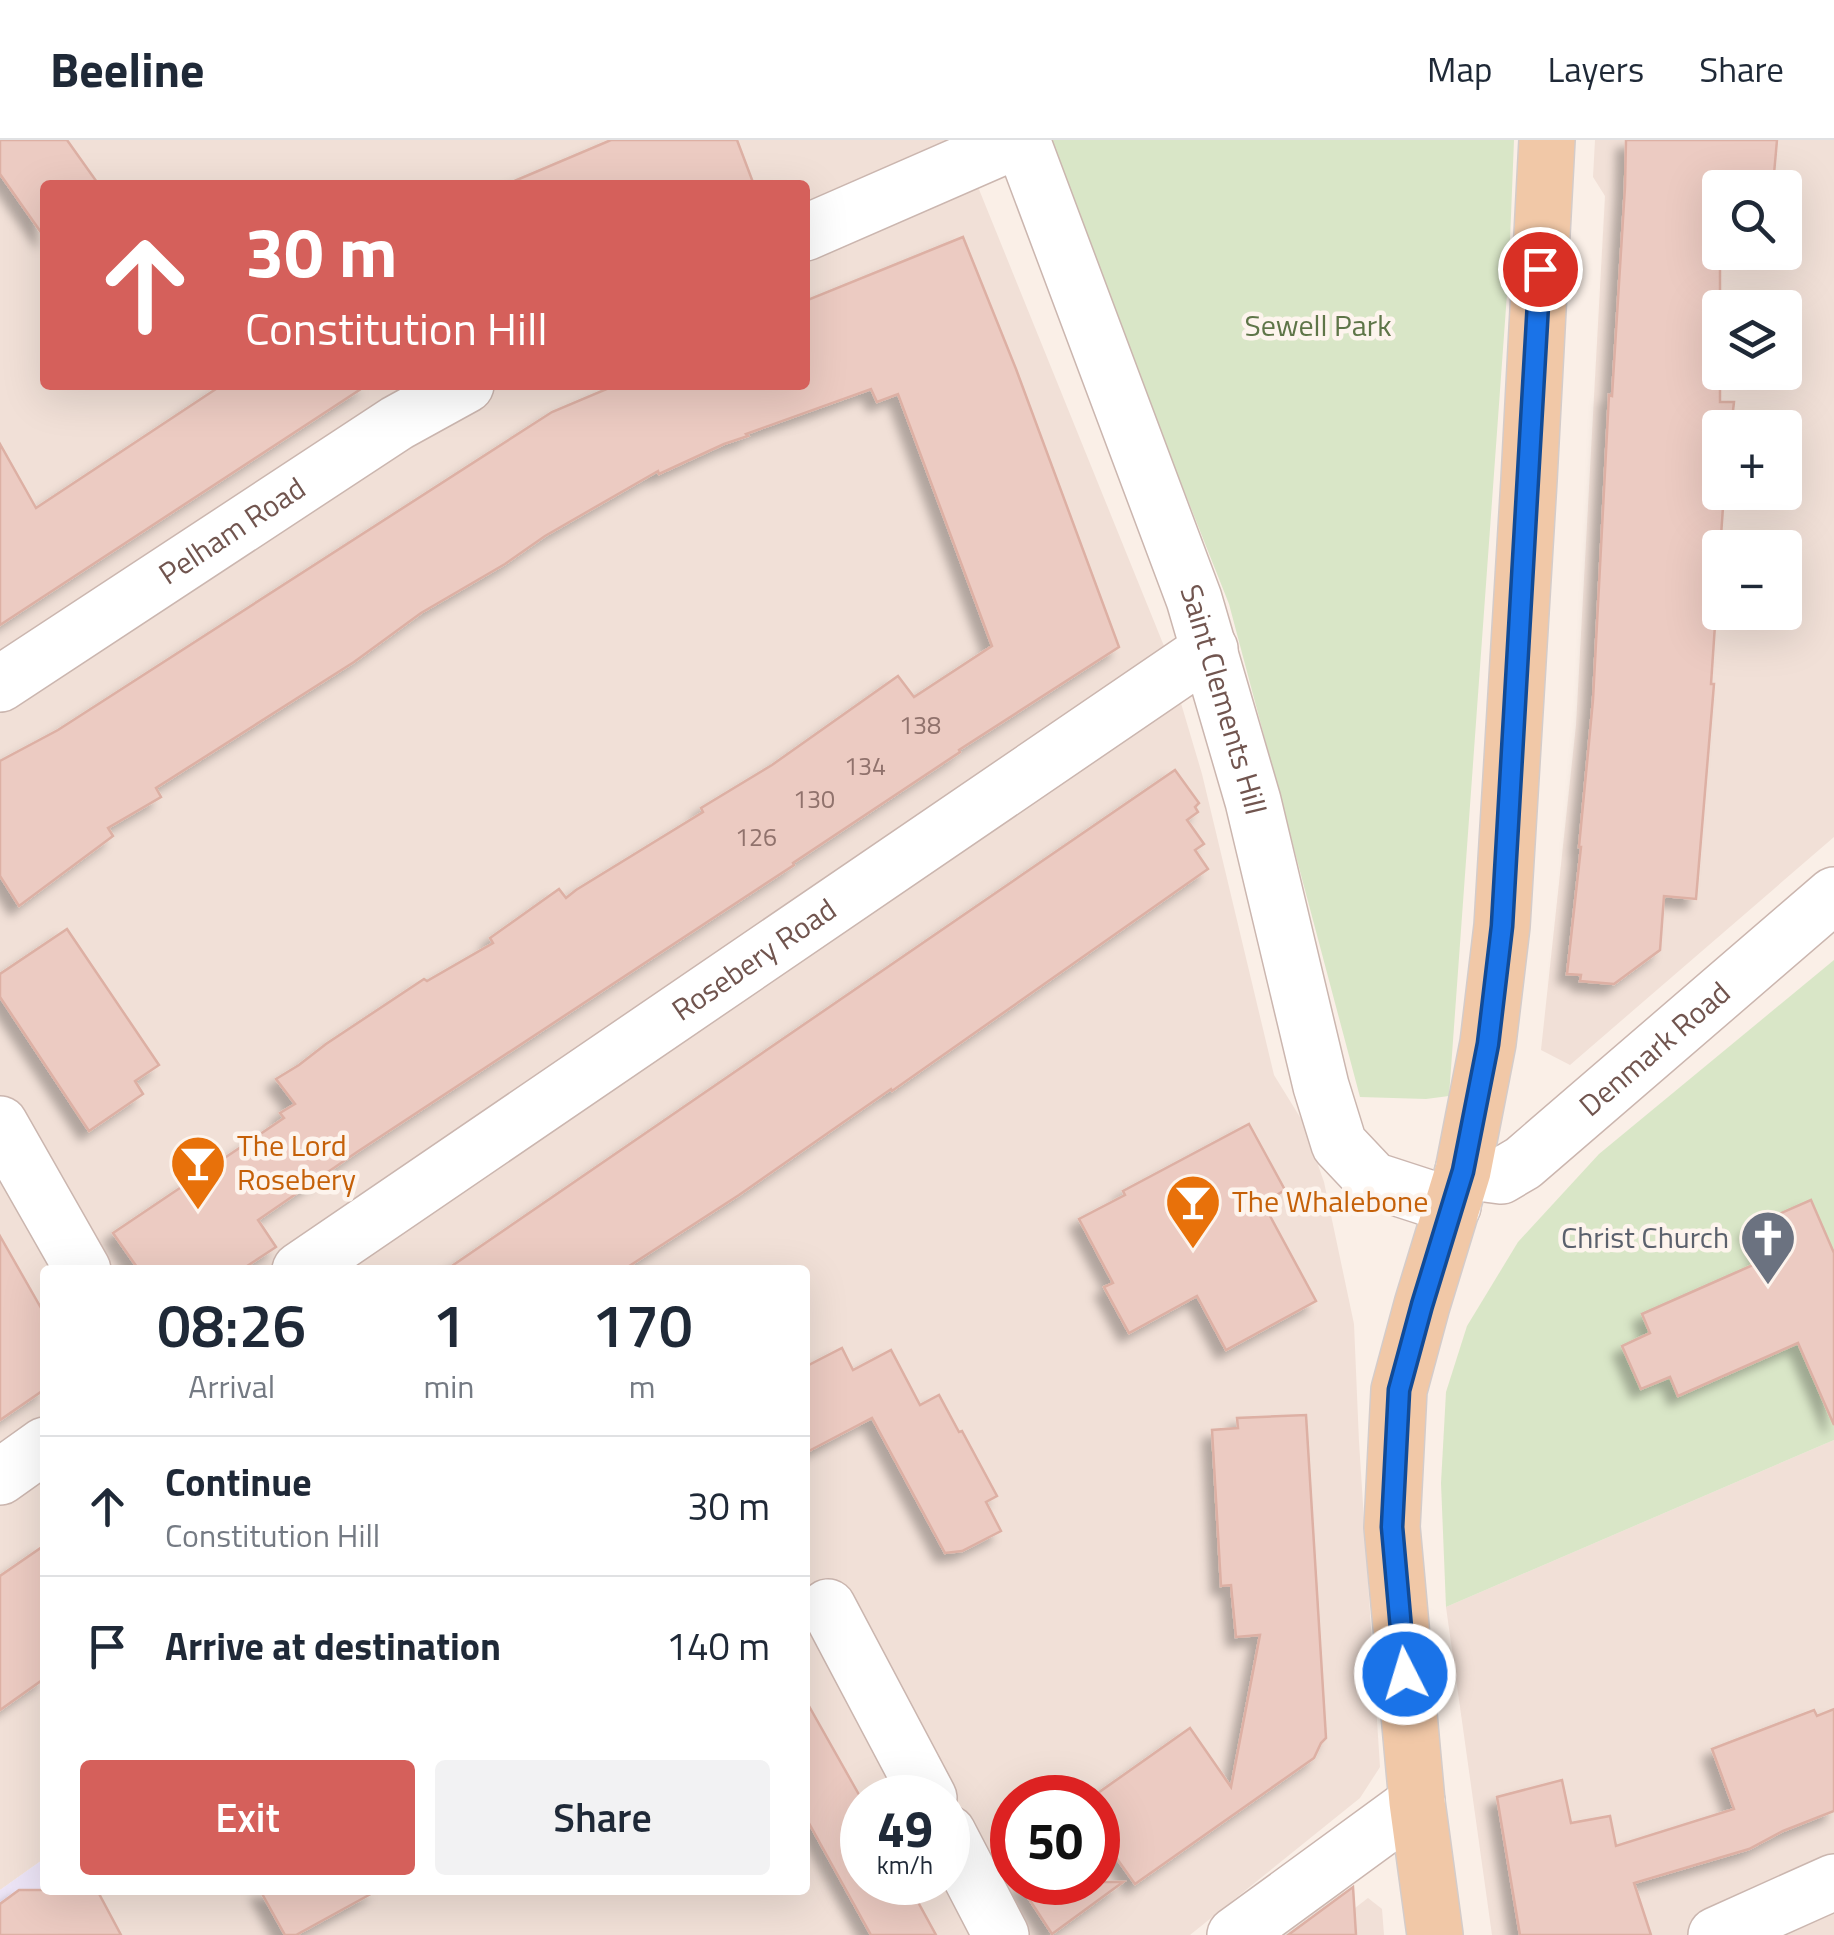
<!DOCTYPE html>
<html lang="en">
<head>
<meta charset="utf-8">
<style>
	:root { --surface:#fff; --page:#f2f2f3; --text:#1f2937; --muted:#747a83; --line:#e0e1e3; --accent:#d5605b }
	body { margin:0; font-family:"Titillium Web",sans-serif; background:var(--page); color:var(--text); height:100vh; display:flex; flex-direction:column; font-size:38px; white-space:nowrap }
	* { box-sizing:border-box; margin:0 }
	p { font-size:32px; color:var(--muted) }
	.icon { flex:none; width:55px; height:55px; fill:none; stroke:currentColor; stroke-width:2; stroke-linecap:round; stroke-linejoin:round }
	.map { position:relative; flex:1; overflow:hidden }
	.side { position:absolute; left:40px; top:1125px; width:770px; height:630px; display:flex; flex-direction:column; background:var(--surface); border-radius:10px; box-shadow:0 10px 40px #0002 }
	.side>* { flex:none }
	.hud { position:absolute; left:40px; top:40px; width:770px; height:210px; border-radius:10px; box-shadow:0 10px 40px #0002; background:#d5605b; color:#fff; overflow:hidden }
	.fabs { position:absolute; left:1702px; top:30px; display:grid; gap:20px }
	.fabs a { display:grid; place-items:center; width:100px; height:100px; border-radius:10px; background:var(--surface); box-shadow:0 10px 40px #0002; font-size:50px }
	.speed { position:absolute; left:840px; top:1635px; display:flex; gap:20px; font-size:50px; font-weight:700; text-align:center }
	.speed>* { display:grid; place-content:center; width:130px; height:130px; border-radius:50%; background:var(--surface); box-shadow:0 10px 40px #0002; line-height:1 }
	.speed small { font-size:25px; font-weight:400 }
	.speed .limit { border:15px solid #d22; background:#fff; color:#111 }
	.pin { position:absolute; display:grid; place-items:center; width:85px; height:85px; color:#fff; margin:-42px; border:5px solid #fff; border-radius:50%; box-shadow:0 2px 10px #0007 }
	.me { position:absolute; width:110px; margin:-55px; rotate:355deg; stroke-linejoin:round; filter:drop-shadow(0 0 8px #0008) }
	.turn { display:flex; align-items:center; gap:35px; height:210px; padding:0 40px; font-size:45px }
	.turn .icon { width:130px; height:130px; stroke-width:2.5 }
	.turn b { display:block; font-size:70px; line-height:85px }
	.eta { display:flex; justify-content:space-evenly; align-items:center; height:170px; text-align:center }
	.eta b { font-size:60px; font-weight:600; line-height:70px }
	.action { display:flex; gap:20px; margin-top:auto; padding:20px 40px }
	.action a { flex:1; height:115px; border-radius:10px; background:var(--accent); color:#fff; font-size:40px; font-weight:600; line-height:115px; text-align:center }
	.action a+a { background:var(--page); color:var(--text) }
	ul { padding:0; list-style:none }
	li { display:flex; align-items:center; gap:30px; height:140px; padding:0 40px; border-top:2px solid var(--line) }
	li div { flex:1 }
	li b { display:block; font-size:38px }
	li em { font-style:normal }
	header { display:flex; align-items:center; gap:60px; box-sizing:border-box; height:140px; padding:0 50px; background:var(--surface); border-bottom:2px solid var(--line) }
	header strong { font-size:48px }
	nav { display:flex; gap:55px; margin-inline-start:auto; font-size:35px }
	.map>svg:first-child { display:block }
	.residential { fill:#f1e0d7; fill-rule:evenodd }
	.education { fill:#ece4f6 }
	.green { fill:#d9e6c7 }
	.building { fill:#eccbc2; stroke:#ddb0a4; stroke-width:2.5; filter:url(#shadow) }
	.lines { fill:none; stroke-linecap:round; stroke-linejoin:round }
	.minor-casing { stroke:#cbb6af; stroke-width:58 }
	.major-casing { stroke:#d4ccca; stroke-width:58 }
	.minor { stroke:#fff; stroke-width:55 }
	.major { stroke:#f1c8a7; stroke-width:55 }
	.route-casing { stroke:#114b97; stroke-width:25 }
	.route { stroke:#1a73e8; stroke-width:18 }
	.labels { text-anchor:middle; stroke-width:9; stroke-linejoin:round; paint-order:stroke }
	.number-label { font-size:25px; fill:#90726c }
	.park-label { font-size:30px; fill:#5e7548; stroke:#fdf4ed }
	.street-label { font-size:30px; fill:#71554f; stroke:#fdf4ed }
	.food-label { font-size:30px; fill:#c56008; stroke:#fdf4ed; text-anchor:start }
	.worship-label { font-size:30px; fill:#5b616d; stroke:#fdf4ed; text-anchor:end }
</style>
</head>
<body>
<header>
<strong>Beeline</strong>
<nav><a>Map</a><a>Layers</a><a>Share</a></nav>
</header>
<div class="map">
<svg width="1834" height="1795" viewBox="0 0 1834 1795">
	<defs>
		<filter id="shadow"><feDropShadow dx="-9" dy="9" stdDeviation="5" flood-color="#0004"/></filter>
	</defs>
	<rect width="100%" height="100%" fill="#faefe7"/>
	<g class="residential">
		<path d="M 0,0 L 959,0 L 1164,506 L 1202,634 L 1274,935 L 1303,982 L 1324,1042 L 1354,1184 L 1359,1302 L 1380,1627 L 1360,1658 L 1190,1795 L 117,1795 L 92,1750 L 805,1750 L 805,1130 L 45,1130 L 45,1718 L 0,1750 ZM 45,45 L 805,45 L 805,245 L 45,245 ZM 862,1658 L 948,1658 L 948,1742 L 862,1742 ZM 1012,1658 L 1098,1658 L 1098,1742 L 1012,1742 Z"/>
		<path d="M 1595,0 L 1834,0 L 1834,697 L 1570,925 L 1541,910 L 1576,585 L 1605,56 L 1593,37 ZM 1720,48 L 1785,48 L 1785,112 L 1720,112 ZM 1720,168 L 1785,168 L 1785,232 L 1720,232 ZM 1720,288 L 1785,288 L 1785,352 L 1720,352 ZM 1720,408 L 1785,408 L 1785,472 L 1720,472 Z"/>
		<polygon points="1834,1300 1834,1795 1492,1795 1446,1467"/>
		<polygon points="1368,1758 1382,1769 1384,1795 1320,1795"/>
	</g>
	<polygon class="education" points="45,1718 45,1750 0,1795 0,1750"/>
	<g class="green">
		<polygon points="1045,0 1514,0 1509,126 1449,956 1426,959 1360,957 1229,464"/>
		<polygon points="1834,820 1834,1300 1446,1467 1441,1343 1446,1252 1467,1186 1518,1102 1599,1014"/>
	</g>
	<g class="building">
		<polygon points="0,0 67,0 99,45 45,45 45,98 0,34"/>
		<polygon points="611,0 737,0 754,45 505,45"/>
		<polygon points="1626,0 1777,0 1773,45 1720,40 1720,262 1734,262 1731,288 1720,288 1720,352 1724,352 1711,544 1714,544 1696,759 1664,756 1660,810 1614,844 1580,841 1581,835 1567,834 1581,707 1579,707 1593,560 1609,255 1612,256 1625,47"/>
		<polygon points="963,97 1016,229 1119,507 959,610 960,612 793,723 794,725 357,1012 258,1080 276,1107 241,1130 139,1130 113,1093 284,978 280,973 295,964 276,939 299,925 326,904 424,839 427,841 493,803 490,798 559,749 566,758 576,750 703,672 701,668 772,625 898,536 914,557 992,506 898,254 877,262 871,249 746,294 748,296 724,304 659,334 658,331 545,396 505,424 421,473 354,522 156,648 161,657 108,688 113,696 19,766 0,736 0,621 58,590 552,272 616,245 805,245 805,161"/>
		<polygon points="222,245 367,245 0,485 0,304 36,368"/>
		<polygon points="1175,630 1199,663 1195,667 1198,672 1187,680 1204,704 1195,710 1208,729 892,951 891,949 739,1055 623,1130 446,1130"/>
		<polygon points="67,789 159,925 135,941 143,954 89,991 0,857 0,834"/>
		<polygon points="1249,984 1285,1050 1263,1063 1316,1161 1226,1210 1197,1156 1129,1193 1104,1147 1113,1143 1079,1079 1125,1055 1123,1051"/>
		<polygon points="1811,1060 1834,1113 1834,1285 1798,1203 1678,1256 1670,1237 1641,1249 1622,1206 1650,1193 1642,1174 1762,1121 1747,1088"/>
		<polygon points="0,1096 45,1175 45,1249 0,1280"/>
		<polygon points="842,1208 853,1230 891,1210 920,1265 939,1255 959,1292 962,1291 997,1356 986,1362 1001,1391 962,1411 945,1413 872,1278 805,1313 805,1227"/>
		<polygon points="1306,1275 1326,1598 1321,1603 1314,1618 1135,1744 1098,1692 1098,1653 1190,1588 1231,1647 1260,1495 1236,1497 1231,1445 1221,1446 1212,1290 1238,1288 1237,1278"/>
		<polygon points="45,1405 45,1538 0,1570 0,1436"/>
		<polygon points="805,1559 862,1660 862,1742 907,1742 936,1795 871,1795 805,1676"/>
		<polygon points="1834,1569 1834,1671 1783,1691 1749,1709 1634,1743 1651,1795 1520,1795 1497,1657 1562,1640 1571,1683 1610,1676 1616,1706 1734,1669 1712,1609 1814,1570 1817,1576"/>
		<polygon points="1018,1742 1123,1742 1052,1794"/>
		<polygon points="1353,1747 1356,1795 1288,1795"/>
		<polygon points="19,1750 97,1750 121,1795 0,1795 0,1764"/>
		<polygon points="260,1750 378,1750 296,1795 285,1795"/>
	</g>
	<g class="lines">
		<g class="minor-casing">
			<g id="minor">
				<path id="s1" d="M 1022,0 L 1194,459 L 1253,661 L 1321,946 L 1339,1004 L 1373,1040 L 1453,1066"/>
				<polyline points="805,93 1018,0"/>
				<path id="s2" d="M 0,544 L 397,283 L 466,245"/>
				<polyline points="0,984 83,1130"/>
				<path id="s3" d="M 1463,1031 L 1501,1036 L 1523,1023 L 1834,755"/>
				<path id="s4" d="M 300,1130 L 1210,509"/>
				<polyline points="0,1337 45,1305"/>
				<polyline points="828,1467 929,1658"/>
				<polyline points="948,1693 1001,1795"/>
				<polyline points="1235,1795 1417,1662"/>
				<polyline points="1716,1795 1834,1742"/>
			</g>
		</g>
		<g class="major-casing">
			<polyline id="major" points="1435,1795 1417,1662 1392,1387 1399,1250 1422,1165 1463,1031 1488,903 1502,786 1529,340 1547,0"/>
		</g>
		<use href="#minor" class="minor"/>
		<use href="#major" class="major"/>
	</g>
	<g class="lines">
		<g class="route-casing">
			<polyline id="route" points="1405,1534 1392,1387 1399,1250 1422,1165 1463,1031 1488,904 1502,786 1540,129"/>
		</g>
		<use href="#route" class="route"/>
	</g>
	<defs>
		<g id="bar-pin" transform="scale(2.875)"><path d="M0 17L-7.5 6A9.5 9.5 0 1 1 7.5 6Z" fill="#e8710a" stroke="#fdf4ed"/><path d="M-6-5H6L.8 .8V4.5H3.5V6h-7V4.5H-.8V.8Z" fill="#fff"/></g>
		<g id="church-pin" transform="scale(2.875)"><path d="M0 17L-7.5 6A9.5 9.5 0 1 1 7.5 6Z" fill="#6b7280" stroke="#fdf4ed"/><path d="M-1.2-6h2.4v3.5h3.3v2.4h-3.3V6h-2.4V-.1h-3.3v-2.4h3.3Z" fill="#fff"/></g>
	</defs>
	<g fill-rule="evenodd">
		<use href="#bar-pin" x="198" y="1023"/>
		<use href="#bar-pin" x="1193" y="1062"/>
		<use href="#church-pin" x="1768" y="1098"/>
	</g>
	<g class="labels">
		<g class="number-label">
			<text x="920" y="594">138</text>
			<text x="865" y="635">134</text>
			<text x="814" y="668">130</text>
			<text x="756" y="706">126</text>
		</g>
		<g class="park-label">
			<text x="1318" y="196">Sewell Park</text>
		</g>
		<g class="street-label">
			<text dy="10" stroke="none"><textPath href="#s2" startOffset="278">Pelham Road</textPath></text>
			<text dy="10" stroke="none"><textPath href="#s1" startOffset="595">Saint Clements Hill</textPath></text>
			<text dy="10" stroke="none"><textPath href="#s4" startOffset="550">Rosebery Road</textPath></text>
			<text dy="10" stroke="none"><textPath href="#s3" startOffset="238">Denmark Road</textPath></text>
		</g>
		<g class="food-label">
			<text x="237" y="1016">The Lord<tspan x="237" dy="34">Rosebery</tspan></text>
			<text x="1232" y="1072">The Whalebone</text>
		</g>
		<g class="worship-label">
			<text x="1729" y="1108">Christ Church</text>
		</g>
	</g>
</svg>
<div class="fabs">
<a><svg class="icon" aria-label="search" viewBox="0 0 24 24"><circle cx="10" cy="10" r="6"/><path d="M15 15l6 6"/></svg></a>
<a><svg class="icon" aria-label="layers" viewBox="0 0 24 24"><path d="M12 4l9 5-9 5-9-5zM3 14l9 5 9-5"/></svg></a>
<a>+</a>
<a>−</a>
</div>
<div class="speed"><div>49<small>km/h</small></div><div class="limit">50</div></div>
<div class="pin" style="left:1540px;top:129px;background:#d93025"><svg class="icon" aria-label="arrive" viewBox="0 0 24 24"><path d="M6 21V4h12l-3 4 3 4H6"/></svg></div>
<svg class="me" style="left:1405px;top:1534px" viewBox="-20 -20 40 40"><circle r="17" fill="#1a73e8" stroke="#fff" stroke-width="3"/><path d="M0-11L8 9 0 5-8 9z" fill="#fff"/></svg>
<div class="hud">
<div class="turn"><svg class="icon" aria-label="ahead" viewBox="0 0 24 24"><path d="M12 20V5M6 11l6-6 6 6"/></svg><div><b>30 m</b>Constitution Hill</div></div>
</div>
<section class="side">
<div class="eta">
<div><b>08:26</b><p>Arrival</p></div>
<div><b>1</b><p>min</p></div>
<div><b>170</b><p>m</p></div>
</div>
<ul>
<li><svg class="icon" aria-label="ahead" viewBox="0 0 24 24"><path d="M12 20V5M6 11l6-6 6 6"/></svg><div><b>Continue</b><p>Constitution Hill</p></div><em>30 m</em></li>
<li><svg class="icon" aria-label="arrive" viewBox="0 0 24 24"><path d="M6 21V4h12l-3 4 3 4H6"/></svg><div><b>Arrive at destination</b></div><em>140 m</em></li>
</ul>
<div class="action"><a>Exit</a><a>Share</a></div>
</section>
</div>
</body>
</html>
